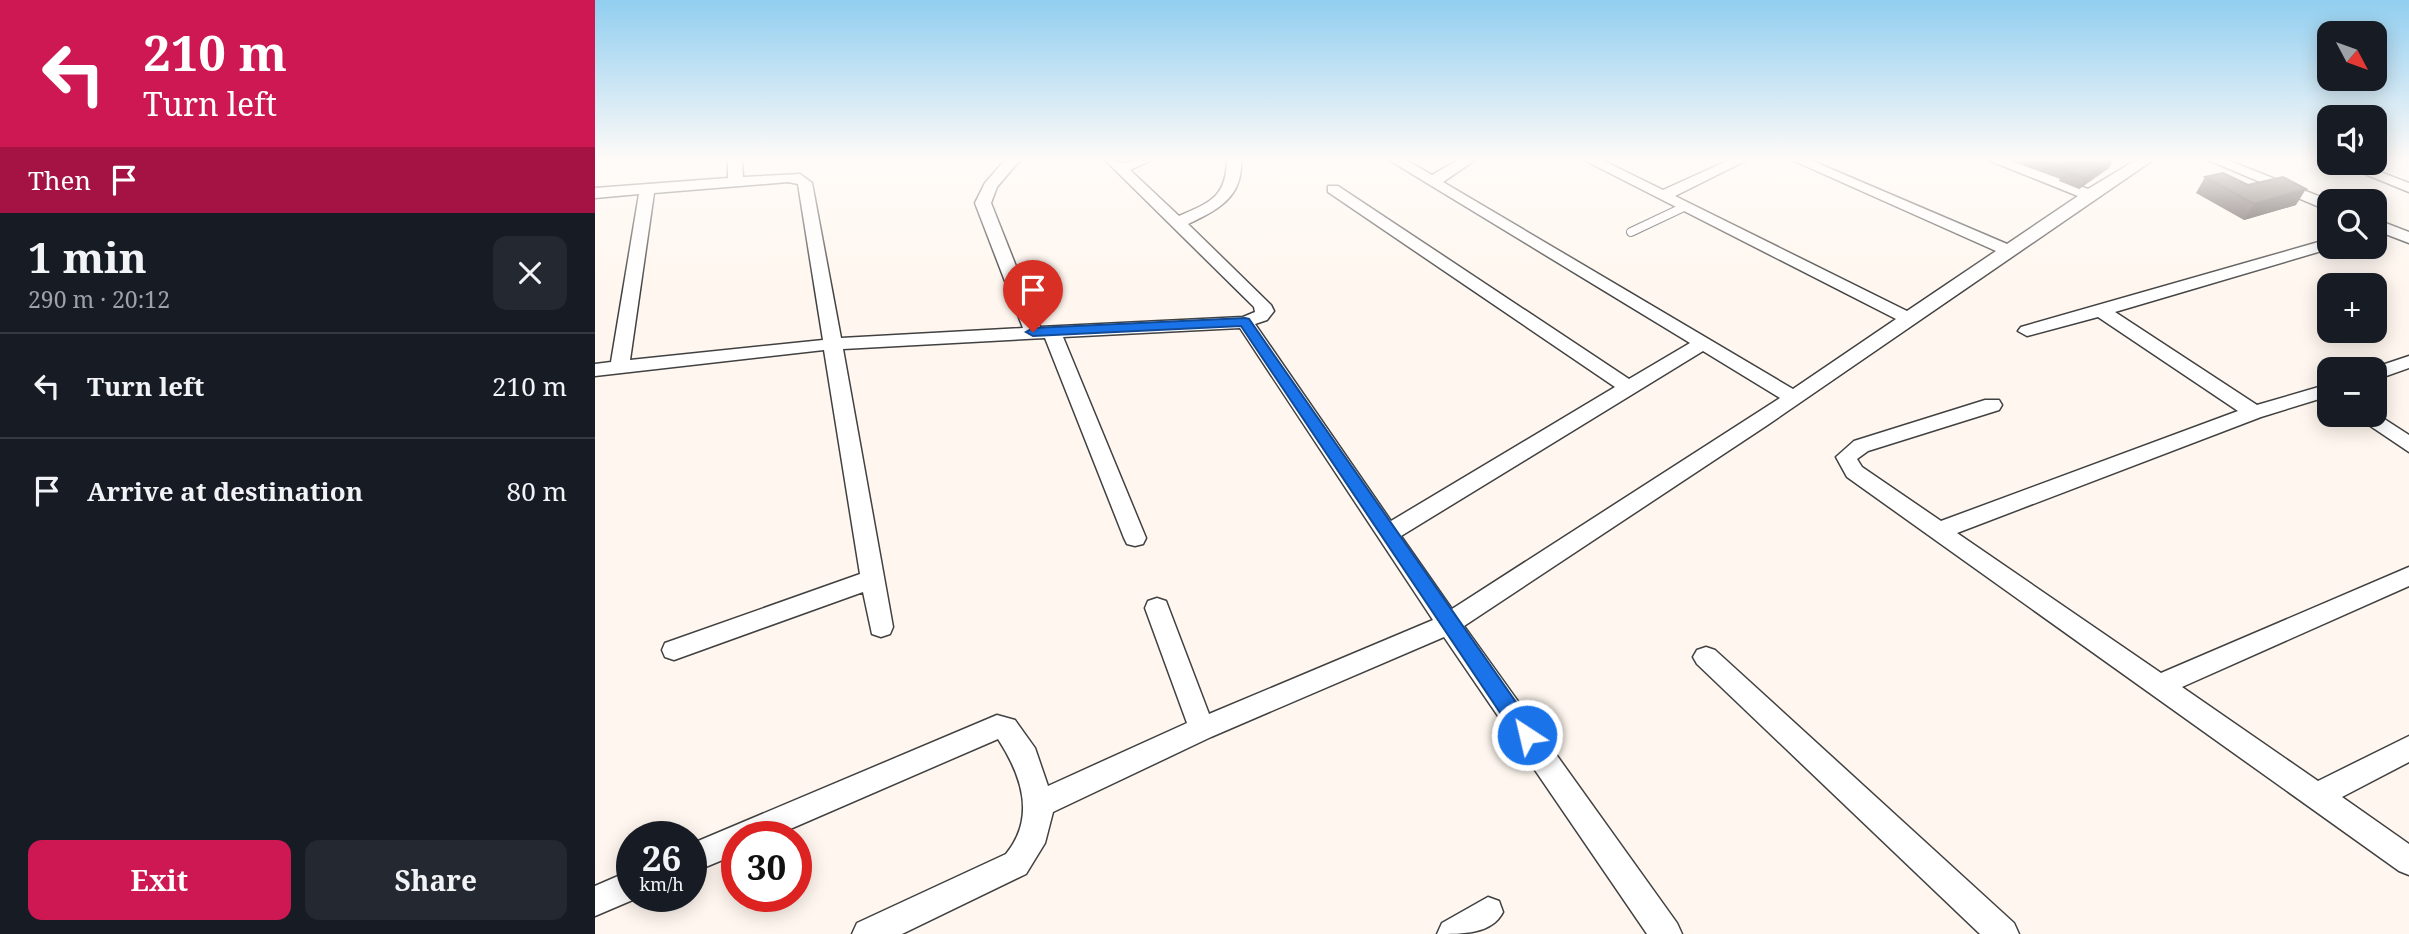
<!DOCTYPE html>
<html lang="en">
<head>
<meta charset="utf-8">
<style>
	:root { --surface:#171b24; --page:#242831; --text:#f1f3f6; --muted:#9ea1a6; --line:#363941; --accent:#cd1854 }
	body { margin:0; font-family:"Noto Serif",serif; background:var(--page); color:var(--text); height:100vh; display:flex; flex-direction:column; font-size:26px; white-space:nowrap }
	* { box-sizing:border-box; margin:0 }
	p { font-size:23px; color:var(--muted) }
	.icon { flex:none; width:38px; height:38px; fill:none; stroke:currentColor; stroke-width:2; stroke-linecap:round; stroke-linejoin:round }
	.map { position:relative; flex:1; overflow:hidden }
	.panel { display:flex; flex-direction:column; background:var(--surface); width:595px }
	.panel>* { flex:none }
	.hud { background:#cd1854; color:#fff; overflow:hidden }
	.needle { width:46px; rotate:131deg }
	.controls { position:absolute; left:1722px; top:21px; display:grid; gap:14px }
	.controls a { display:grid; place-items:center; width:70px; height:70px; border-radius:14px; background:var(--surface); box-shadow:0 4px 18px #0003; font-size:35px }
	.speed { position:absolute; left:21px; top:821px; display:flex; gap:14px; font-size:35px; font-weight:700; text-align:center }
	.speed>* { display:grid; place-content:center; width:91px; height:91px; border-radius:50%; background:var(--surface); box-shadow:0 4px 18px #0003; line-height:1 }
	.speed small { font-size:18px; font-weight:400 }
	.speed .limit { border:10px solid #d22; background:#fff; color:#111 }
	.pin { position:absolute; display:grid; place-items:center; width:60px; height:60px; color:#fff; margin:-72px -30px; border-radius:50% 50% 50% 0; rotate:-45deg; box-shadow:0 0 7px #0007 }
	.pin .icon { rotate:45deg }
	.me { position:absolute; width:77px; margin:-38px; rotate:325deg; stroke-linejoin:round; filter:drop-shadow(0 0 5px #0008) }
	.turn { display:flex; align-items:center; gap:24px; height:147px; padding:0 28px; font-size:32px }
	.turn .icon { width:91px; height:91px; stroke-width:2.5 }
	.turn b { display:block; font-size:49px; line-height:60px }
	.then { display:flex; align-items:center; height:66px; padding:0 28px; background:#0003; gap:14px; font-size:26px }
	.round { display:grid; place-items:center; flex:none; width:74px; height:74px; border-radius:14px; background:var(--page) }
	.headline { display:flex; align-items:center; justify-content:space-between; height:119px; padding:0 28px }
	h1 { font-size:42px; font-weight:700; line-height:52px }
	.primary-button { display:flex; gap:14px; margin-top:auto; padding:14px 28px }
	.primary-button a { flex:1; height:80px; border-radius:14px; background:var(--accent); color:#fff; font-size:28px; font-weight:700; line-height:80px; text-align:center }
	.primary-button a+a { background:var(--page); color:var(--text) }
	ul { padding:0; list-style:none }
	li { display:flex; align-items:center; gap:21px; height:105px; padding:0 28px; border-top:2px solid var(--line) }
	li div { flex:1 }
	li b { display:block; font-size:26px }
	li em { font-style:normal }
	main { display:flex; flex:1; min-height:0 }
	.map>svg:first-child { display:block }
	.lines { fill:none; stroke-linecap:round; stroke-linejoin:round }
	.service-casing { stroke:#414141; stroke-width:10 }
	.minor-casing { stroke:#414141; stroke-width:3 }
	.service { stroke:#fff; stroke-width:8 }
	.minor { fill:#fff; fill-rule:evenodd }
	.wall { fill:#4c403f }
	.shaded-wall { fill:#3e3433 }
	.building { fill:#584b49; stroke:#3e3433; stroke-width:2 }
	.route { fill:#1a73e8; stroke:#114b97; stroke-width:2 }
</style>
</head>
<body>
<main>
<section class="panel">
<div class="hud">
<div class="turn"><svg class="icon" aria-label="left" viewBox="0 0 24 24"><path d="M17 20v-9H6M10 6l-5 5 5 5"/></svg><div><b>210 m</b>Turn left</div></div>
<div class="then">Then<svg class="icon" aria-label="arrive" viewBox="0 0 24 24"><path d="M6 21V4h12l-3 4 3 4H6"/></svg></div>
</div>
<div class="headline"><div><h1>1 min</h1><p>290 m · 20:12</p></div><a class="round"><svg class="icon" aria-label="close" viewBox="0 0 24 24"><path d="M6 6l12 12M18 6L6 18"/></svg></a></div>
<ul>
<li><svg class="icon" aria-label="left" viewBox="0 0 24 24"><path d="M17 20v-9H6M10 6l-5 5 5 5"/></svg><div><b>Turn left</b></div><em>210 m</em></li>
<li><svg class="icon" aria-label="arrive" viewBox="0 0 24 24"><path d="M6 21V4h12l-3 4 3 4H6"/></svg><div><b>Arrive at destination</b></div><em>80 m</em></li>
</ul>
<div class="primary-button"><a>Exit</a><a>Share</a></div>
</section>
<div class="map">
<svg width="1814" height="934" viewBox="0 0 1814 934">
	<rect width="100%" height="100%" fill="#fff7ef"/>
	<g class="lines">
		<g class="service-casing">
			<polyline id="service" points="1036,232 1089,207"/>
		</g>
		<g class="minor-casing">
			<g id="minor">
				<path d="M 133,160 L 147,160 L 148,177 L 205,174 L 217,183 L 246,338 L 428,328 L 380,203 L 390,183 L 410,160 L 425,160 L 402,187 L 396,203 L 445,327 L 648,317 L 660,312 L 659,307 L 510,160 L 528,163 L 557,160 L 535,170 L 584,216 C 616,202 631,197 632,160 L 646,160 C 648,197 623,210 593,224 L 676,305 L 679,311 L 672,320 L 660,324 L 796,521 L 1020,387 L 733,192 L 733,186 L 743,186 L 1034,379 L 1095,343 L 794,160 L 811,160 L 837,175 L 863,160 L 880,160 L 848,182 L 1198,389 L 1301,319 L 989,160 L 1007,160 L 1068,190 L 1134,160 L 1152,160 L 1080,196 L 1312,311 L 1401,251 L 1197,160 L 1215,160 L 1412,244 L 1483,196 L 1393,160 L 1413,160 L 1493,189 L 1541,160 L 1558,160 L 1171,426 L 869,626 L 1082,923 L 1087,934 L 1052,934 L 849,637 L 616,737 L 458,812 L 450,843 L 431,874 L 307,934 L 257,934 L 262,923 L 411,854 C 441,817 427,776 403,739 L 179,836 L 142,836 L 142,854 L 96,873 L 96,844 L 402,715 L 420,720 L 440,748 L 453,786 L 592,723 L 550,608 L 553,601 L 562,598 L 571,601 L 614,714 L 838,620 L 645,328 L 468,337 L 551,538 L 548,544 L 540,546 L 532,544 L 529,538 L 450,338 L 248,349 L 298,627 L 295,634 L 286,637 L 277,634 L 268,592 L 79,660 L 70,657 L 67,650 L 70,643 L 265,574 L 229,350 L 0,376 L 0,364 L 16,362 L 44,194 L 0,198 L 0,188 L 133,178 ZM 193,182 L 203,184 L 228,340 L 35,360 L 59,193 ZM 1108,351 L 1185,398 L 857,609 L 806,536 Z"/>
				<polygon points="1613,160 1632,160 1736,201 1734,211"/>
				<polygon points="1743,163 1762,163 1814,183 1814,192"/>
				<polygon points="1780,219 1814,232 1814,243 1780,230"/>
				<polygon points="1734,239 1734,247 1740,247 1520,312 1662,405 1734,384 1734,396 1666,417 1362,533 1566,673 1814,567 1814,586 1587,687 1723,781 1814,736 1814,762 1747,797 1814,844 1814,875 1804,871 1252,477 1241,457 1259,441 1390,400 1404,400 1407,405 1404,410 1273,451 1262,459 1267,467 1346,521 1643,411 1503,317 1432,336 1423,331 1426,327"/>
				<polygon points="1814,356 1814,368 1780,380 1780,369 1775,369"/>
				<polygon points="1780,413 1814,435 1814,452 1759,415"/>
				<polygon points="1111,647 1120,650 1419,923 1424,934 1385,934 1102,664 1098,657 1102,650"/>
				<polygon points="37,870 37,896 47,896 0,916 0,886"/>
				<path d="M 893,897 L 904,901 L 908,912 C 897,934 868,934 842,934 L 847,923 Z"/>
			</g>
		</g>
		<use href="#service" class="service"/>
		<use href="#minor" class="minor"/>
	</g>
	<g class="wall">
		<polygon points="1415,160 1518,160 1514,168 1484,189 1464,181 1465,178"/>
		<polygon points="1610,177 1653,185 1701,205 1649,220 1601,193"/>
	</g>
	<g class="shaded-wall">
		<polygon points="1516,160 1518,160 1514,168 1484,189 1489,178"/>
		<polygon points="1711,189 1701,205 1649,220 1659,204"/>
	</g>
	<g class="building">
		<polygon points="1448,160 1516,160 1489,178 1468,170 1472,168"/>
		<polygon points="1628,173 1653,185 1688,177 1711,189 1659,204 1610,177"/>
	</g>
	<linearGradient id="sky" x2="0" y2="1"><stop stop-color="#91cef0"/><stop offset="0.55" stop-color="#fffbf8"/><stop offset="1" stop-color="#fffbf8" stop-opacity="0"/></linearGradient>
	<rect width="1814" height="290" fill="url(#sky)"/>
	<polygon class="route" points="650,318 654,319 939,728 942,735 939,741 932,744 924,741 646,326 438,336 431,332 438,328"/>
</svg>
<div class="controls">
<a><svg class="needle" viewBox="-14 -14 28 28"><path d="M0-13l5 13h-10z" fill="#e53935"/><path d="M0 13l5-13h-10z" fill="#9ea1a6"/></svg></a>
<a><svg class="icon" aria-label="sound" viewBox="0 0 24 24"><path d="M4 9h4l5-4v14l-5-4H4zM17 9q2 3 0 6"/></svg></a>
<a><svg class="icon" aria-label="search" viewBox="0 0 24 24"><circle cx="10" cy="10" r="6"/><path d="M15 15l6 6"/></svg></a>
<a>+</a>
<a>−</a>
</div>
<div class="speed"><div>26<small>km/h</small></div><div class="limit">30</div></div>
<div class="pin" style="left:438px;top:332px;background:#d93025"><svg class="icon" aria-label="arrive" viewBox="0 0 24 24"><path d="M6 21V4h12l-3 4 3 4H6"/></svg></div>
<svg class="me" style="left:932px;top:735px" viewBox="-20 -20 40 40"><circle r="17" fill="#1a73e8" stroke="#fff" stroke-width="3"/><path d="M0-11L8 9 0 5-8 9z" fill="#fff"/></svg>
</div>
</main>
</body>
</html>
